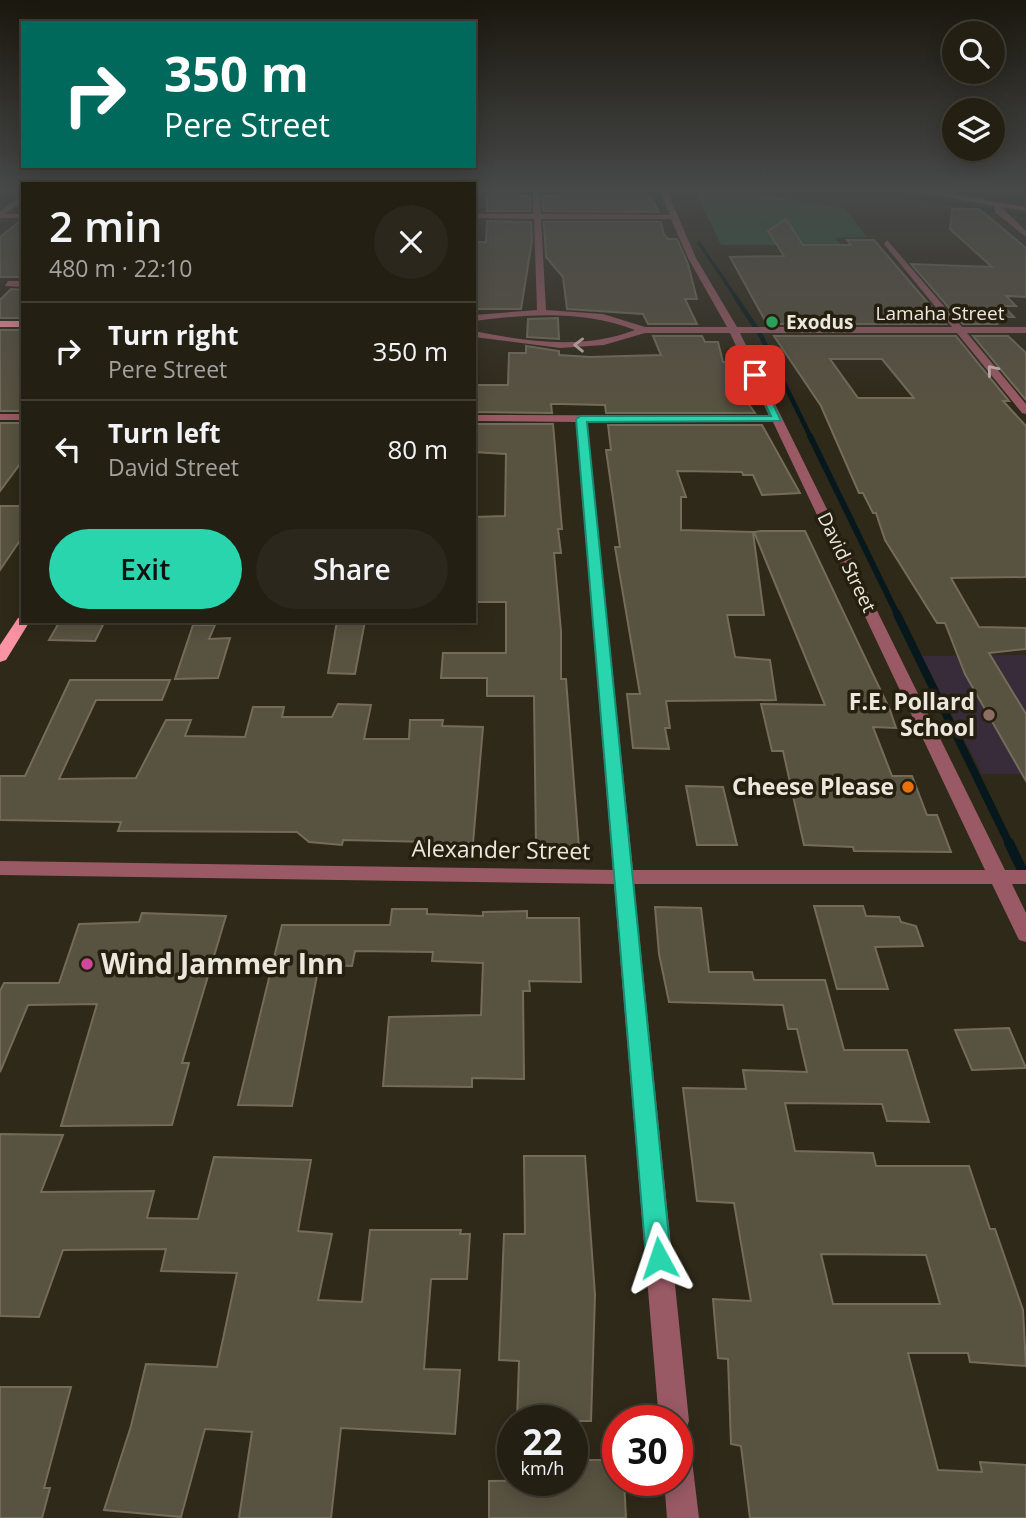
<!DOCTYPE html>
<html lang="en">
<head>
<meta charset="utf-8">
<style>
	:root { --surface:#231f13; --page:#2b271c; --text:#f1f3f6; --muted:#a3a2a0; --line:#403d33; --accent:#28d5ad }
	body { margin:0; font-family:"Open Sans",sans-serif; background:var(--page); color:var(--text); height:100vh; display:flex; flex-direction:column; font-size:26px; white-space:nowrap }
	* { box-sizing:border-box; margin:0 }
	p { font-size:23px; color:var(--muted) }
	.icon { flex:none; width:38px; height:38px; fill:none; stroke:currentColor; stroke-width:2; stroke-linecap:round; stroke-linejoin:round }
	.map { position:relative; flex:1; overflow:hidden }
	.panel { position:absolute; left:21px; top:182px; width:455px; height:441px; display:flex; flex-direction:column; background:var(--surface); border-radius:0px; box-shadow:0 4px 18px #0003,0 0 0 2px var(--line) }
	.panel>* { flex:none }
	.top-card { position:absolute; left:21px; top:21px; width:455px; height:147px; border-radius:0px; box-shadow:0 4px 18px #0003,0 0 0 2px var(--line); background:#00695c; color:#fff; overflow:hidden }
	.tools { position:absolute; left:942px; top:21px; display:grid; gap:14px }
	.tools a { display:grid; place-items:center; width:63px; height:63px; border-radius:50%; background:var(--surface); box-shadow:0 4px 18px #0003,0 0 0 2px var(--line); font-size:35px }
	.speed { position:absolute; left:497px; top:1405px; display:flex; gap:14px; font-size:35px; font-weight:700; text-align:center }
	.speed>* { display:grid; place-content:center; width:91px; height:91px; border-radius:50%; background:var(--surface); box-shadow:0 4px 18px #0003,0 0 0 2px var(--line); line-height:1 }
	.speed small { font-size:18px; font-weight:400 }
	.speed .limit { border:10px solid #d22; background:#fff; color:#111 }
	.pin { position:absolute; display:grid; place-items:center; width:60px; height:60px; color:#fff; margin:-30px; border-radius:14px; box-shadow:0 4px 10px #0006 }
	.me { position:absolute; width:77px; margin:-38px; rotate:355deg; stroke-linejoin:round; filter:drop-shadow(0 0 5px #0008) }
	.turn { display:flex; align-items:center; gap:24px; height:147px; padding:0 28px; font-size:32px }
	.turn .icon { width:91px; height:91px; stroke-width:2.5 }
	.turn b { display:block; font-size:49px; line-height:60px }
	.round { display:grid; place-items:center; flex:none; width:74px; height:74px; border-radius:37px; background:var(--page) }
	.headline { display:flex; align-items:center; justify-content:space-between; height:119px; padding:0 28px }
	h1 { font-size:42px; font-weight:600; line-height:52px }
	.button { display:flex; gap:14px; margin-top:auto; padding:14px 28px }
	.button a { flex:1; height:80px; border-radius:42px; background:var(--accent); color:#111; font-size:28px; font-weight:600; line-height:80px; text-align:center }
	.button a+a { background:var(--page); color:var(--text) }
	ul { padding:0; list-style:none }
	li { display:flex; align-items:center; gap:21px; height:98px; padding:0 28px; border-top:2px solid var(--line) }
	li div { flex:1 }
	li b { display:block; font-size:26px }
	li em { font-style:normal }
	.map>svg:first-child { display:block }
	.education { fill:#382c3a }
	.green { fill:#245938 }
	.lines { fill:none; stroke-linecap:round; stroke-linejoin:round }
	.stream-far4 { stroke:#07181d; stroke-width:3.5 }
	.stream-far3 { stroke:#07181d; stroke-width:4.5 }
	.stream-far2 { stroke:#07181d; stroke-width:6 }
	.stream-far1 { stroke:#07181d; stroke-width:8 }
	.stream { stroke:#07181d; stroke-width:10 }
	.building { fill:#585241; stroke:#736c5a; stroke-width:2; fill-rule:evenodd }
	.minor { fill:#995a65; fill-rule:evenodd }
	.major { fill:#fa93a4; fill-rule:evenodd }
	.oneway { stroke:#ceb6b3 }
	.route { fill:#28d5ad; stroke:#1a8a70; stroke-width:2 }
	.leisure-dot { fill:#2e9e5b; stroke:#251f0f; stroke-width:2.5 }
	.education-dot { fill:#8d6e63; stroke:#251f0f; stroke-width:2.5 }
	.food-dot { fill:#e8710a; stroke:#251f0f; stroke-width:2.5 }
	.hotel-dot { fill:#d1479c; stroke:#251f0f; stroke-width:2.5 }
	.labels { text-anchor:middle; stroke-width:7; stroke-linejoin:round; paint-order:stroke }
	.far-street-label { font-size:19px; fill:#ebe7dd; stroke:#251f0f }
	.far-poi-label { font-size:19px; font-weight:bold; fill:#ebe7dd; stroke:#251f0f; text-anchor:start }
	.poi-label { font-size:23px; font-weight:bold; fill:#ebe7dd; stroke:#251f0f; text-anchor:end }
	.street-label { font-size:23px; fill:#ebe7dd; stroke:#251f0f }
	.near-poi-label { font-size:28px; font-weight:bold; fill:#ebe7dd; stroke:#251f0f; text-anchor:start }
</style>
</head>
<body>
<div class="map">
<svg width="1026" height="1518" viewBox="0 0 1026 1518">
	<rect width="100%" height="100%" fill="#2f2919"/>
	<polygon class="education" points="1026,655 1026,774 982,774 922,656"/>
	<polygon class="green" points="695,191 748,191 845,209 867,237 836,238 841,245 721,245"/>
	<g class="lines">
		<g class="stream-far4">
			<polyline points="878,191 1026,216"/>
			<polyline points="959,191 1026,202"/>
			<polyline points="699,243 737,299"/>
		</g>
		<polyline class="stream-far3" points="736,298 760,334 811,438"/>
		<polyline class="stream-far2" points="810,436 898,616"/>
		<polyline class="stream-far1" points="897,614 1010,845"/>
		<polyline class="stream" points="1009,843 1026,878"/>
	</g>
	<g class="building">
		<polygon points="487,191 516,191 516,196 530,196 530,211 487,211"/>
		<polygon points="560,191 647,191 659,212 543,211 542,196 560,196"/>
		<polygon points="952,209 979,209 1026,248 1026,297 1006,296 1016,306 1003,306 1014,317 990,317 997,324 963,324 911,264 992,267 950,229"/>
		<polygon points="786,219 803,245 851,245 847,240 874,240 946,324 767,324 730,257 784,256 768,231"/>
		<polygon points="20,221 23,221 23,277 0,277 0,237"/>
		<polygon points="487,221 531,222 532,241 521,309 474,309 474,254 477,242 486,242"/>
		<polygon points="544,222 661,222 664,235 668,239 677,239 688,264 697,299 685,299 697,324 648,324 643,314 567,309 563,277 546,257"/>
		<polygon points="11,289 23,290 23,318 0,318 0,300"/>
		<polygon points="558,318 559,339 527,337 528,319"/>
		<rect x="0" y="330" width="23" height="81"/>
		<polygon points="653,336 702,336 705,342 718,342 723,362 730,362 741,393 755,413 606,413 605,405 561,404 551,404 552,413 474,412 477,385 508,385 509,353 526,353 526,346 559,351 559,355 590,357 661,355"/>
		<path d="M 774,336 L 956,336 L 1009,401 L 1003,401 L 1026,426 L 1026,577 L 951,578 L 979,627 L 1026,628 L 1026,649 L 989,653 L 1026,714 L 1026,781 L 965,674 L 945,623 L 937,623 L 885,540 L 876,513 L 873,513 L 863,493 L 859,493 L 821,406 ZM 830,359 L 882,359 L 914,398 L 858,398 Z"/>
		<polygon points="973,336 1008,336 1026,353 1026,400"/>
		<polygon points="0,423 23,423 23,460 0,491"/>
		<polygon points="474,424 553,424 562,529 558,529 561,553 554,553 561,631 561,679 566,679 579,848 536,847 534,696 487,696 487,678 441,678 443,653 506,653 506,602 474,602 474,517 505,516 506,454 474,452"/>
		<polygon points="608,425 762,425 800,493 762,495 753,475 743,475 742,472 677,471 686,497 681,497 681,530 753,532 764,615 727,615 735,657 770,660 776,700 666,701 670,728 665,728 669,749 633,748 627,694 640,694 615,547 620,547 606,450 611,450"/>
		<polygon points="0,506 23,506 23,536 0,570"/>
		<polygon points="761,531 805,531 890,710 896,728 873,727 892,776 912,776 927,815 937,815 951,852 854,851 853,847 804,845 783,751 772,751 761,704 825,705 754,532"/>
		<polygon points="60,621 105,621 95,641 49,640"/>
		<polygon points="337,621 365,621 355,674 328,673"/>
		<polygon points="193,625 215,625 209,639 230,638 218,678 175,679"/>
		<polygon points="70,680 170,680 162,700 96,700 59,779 136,778 166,720 191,720 185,736 245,737 253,707 284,707 282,717 332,717 338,704 371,705 364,739 409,739 410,720 443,720 442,726 483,727 473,843 343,840 342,845 309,842 297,832 118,831 121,822 0,820 0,776 25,776"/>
		<polygon points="686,786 723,787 737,845 697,845"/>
		<polygon points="814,906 863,906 866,916 899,917 901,922 916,926 923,946 875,947 888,989 837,989"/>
		<path d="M 655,907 L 701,908 L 709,972 L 752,972 L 754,980 L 825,980 L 844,1050 L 907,1050 L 929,1122 L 887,1121 L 882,1104 L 785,1103 L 795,1151 L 873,1153 L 876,1166 L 969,1166 L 990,1229 L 995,1229 L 1023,1310 L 1026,1366 L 970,1362 L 968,1353 L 908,1353 L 938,1470 L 982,1472 L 980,1462 L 1026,1465 L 1026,1518 L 750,1518 L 741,1446 L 731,1444 L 728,1359 L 718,1358 L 713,1299 L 751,1301 L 734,1203 L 697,1201 L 683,1088 L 746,1089 L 743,1070 L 807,1072 L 797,1029 L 788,1029 L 783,1005 L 669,1002 L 659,954 ZM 821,1254 L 926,1255 L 940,1304 L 833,1304 Z"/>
		<polygon points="392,909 427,909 427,914 483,916 483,912 527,911 527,918 579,918 581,982 529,981 530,991 523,991 524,1079 472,1078 472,1087 383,1086 389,1017 481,1015 483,963 432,961 433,952 355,951 352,966 319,965 292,1106 238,1105 282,925 390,925"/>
		<polygon points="142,913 226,916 182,1063 189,1063 172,1125 61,1126 97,1004 28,1005 0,1072 0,991 4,983 59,983 79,924 139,922"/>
		<polygon points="1009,1028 1026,1068 972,1070 955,1030"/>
		<polygon points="0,1134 63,1135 41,1192 154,1191 147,1218 198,1219 214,1157 311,1160 298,1231 332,1234 318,1300 362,1302 370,1230 461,1230 460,1234 470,1234 467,1279 431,1279 424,1369 460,1370 455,1434 341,1428 331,1518 239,1518 252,1432 205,1429 181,1517 104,1510 131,1426 146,1364 217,1367 237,1273 161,1271 166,1249 63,1250 39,1317 0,1316"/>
		<polygon points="524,1156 585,1156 595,1295 591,1421 517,1421 519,1361 499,1360 504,1234 525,1234"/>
		<polygon points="0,1387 71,1387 44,1488 50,1488 42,1518 0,1518"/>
		<polygon points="572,1460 618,1460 618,1480 624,1480 626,1518 489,1518 489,1481 572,1480"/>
	</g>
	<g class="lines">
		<g class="minor">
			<path d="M 533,191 L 539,191 L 541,214 L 670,215 L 660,191 L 667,191 L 696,258 L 737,327 L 952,327 L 884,244 L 887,240 L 962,327 L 1026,327 L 1026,333 L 967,333 L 1026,404 L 1026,414 L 1022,413 L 957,333 L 740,333 L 1005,870 L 1026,870 L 1026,884 L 1012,884 L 1026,913 L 1026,942 L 1019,940 L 992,884 L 634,884 L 689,1421 L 685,1432 L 677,1435 L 677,1421 L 659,1421 L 614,884 L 0,875 L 0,861 L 613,870 L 576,422 L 474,421 L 474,415 L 769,416 L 730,333 L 645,333 L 604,345 L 560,348 L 474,337 L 474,331 C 528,342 583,350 635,330 C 583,310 529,314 474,321 L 474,315 L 537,310 L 534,219 L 474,218 L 474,214 L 533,214 ZM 541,219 L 671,219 L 688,258 L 727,327 L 645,327 L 603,314 L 546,310 ZM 587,422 L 773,422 L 985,870 L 633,870 Z"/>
			<polygon points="916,191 933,191 1026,207 1026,211 1001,207 1026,231 1026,237 995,212 994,206"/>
			<polygon points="23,195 23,201 5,214 23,214 23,218 0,218 0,211"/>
			<polygon points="8,281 23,281 23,287 5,286"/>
			<rect x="0" y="414" width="23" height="6"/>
			<polygon points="677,1445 688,1449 692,1460 699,1518 667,1518 664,1480 677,1480"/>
		</g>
		<g class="major">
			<rect x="0" y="321" width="23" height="6"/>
			<polygon points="23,617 23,621 30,621 6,660 0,662 0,645 18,618"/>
		</g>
	</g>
	<defs><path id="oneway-chevron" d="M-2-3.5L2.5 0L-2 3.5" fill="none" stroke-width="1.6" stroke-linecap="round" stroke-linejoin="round" transform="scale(1.75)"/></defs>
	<g class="oneway">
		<use href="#oneway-chevron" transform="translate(579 345) rotate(-179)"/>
		<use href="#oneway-chevron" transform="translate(992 370) rotate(-130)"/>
	</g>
	<linearGradient id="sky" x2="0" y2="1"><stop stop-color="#1a170e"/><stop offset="0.47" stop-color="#474949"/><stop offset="1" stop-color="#474949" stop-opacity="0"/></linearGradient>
	<rect width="1026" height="404" fill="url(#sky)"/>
	<polygon class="route" points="755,372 760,375 781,421 587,422 671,1258 667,1266 659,1270 650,1266 646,1258 576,419 581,416 771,416 751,375"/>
	<circle class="leisure-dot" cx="772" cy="322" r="7"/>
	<circle class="education-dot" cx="989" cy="715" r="7"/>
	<circle class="food-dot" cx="908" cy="787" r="7"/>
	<circle class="hotel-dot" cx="87" cy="964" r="7"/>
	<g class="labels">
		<g class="far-street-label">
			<text x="940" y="320">Lamaha Street</text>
			<text transform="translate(847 562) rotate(64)" y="7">David Street</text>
		</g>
		<g class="far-poi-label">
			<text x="786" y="329">Exodus</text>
		</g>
		<g class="poi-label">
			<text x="975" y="710">F.E. Pollard<tspan x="975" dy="26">School</tspan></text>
			<text x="894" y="795">Cheese Please</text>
		</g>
		<g class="street-label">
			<text transform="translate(501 850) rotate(1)" y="8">Alexander Street</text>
		</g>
		<g class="near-poi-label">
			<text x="101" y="974">Wind Jammer Inn</text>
		</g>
	</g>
</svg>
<div class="tools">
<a><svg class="icon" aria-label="search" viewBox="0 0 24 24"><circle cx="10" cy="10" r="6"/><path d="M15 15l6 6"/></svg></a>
<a><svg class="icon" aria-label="layers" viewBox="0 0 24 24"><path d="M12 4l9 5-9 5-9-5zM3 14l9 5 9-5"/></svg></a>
</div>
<div class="speed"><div>22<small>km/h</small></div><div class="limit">30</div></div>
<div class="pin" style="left:755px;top:375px;background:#d93025"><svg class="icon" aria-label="arrive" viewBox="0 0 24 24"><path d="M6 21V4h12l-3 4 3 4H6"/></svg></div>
<svg class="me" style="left:659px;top:1258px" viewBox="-20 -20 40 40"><path d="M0-17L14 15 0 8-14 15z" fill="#28d5ad" stroke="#fff" stroke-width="4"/></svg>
<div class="top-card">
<div class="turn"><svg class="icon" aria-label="right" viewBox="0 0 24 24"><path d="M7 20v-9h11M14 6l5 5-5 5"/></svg><div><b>350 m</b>Pere Street</div></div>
</div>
<section class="panel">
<div class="headline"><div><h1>2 min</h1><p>480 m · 22:10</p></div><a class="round"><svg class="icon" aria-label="close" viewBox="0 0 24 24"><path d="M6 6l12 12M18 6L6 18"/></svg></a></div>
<ul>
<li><svg class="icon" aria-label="right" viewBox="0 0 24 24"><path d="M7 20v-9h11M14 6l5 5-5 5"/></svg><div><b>Turn right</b><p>Pere Street</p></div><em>350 m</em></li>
<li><svg class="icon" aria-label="left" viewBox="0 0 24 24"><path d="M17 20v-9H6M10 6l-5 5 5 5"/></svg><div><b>Turn left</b><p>David Street</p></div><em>80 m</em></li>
</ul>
<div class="button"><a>Exit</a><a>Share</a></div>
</section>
</div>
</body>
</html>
